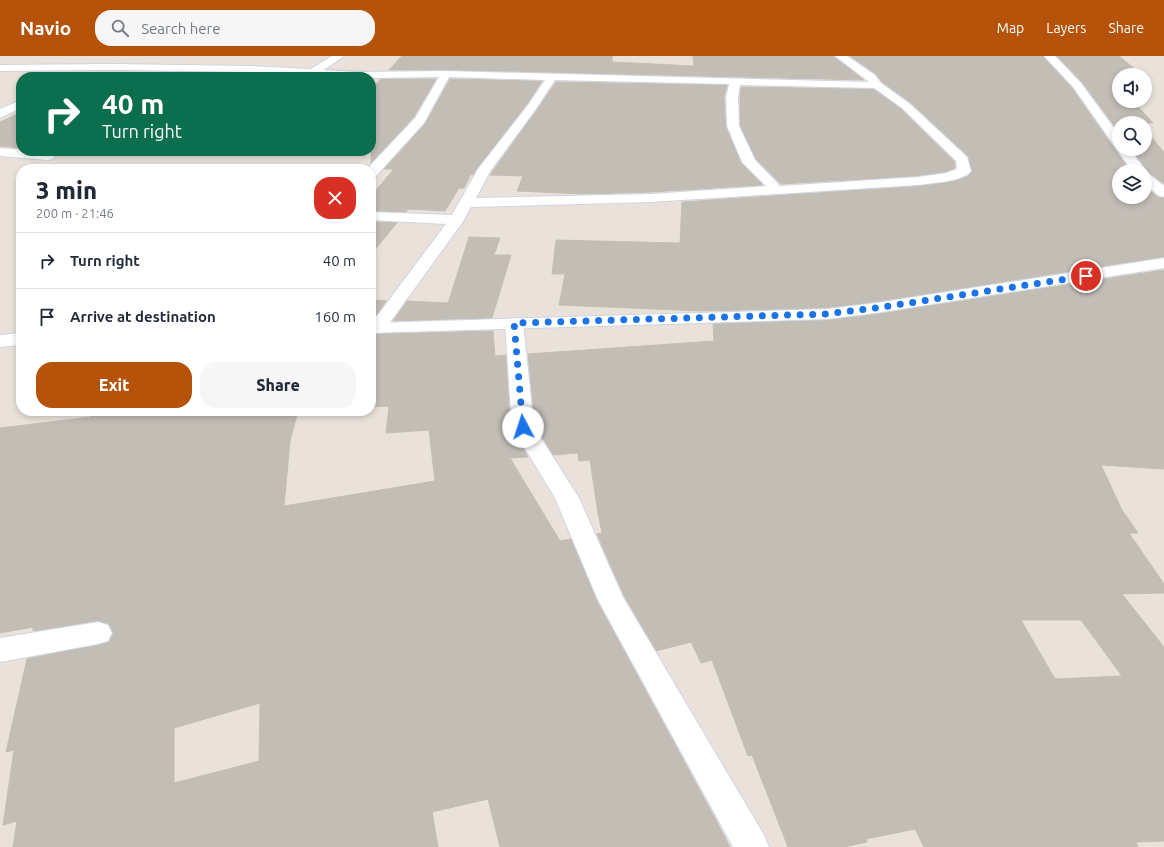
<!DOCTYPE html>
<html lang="en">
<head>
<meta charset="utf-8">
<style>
	:root { --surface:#fff; --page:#f6f6f7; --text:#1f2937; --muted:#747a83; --line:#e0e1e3; --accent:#b45309 }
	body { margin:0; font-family:Ubuntu,sans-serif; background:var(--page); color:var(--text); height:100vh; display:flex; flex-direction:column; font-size:15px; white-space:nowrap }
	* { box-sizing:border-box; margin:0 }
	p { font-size:13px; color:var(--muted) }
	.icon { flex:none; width:22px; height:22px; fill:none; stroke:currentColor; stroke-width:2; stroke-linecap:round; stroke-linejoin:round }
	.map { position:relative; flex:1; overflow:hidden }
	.side { position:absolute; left:16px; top:108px; width:360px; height:252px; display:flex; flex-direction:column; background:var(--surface); border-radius:16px; box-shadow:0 2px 6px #0003 }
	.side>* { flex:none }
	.banner { position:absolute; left:16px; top:16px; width:360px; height:84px; border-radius:16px; box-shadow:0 2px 6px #0003; background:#0b6e4f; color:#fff; overflow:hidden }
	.fabs { position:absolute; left:1112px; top:12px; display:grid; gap:8px }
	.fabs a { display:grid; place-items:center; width:40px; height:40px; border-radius:50%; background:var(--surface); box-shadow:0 2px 6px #0003; font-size:20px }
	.pin { position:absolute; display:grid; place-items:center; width:34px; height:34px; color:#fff; margin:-17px; border:2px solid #fff; border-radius:50%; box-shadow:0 1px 4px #0007 }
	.me { position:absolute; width:44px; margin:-22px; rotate:355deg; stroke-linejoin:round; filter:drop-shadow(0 0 3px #0008) }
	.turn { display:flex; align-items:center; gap:14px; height:84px; padding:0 20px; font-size:18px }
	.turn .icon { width:52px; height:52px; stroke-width:2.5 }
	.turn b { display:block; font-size:28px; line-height:34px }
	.round { display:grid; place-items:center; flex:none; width:42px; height:42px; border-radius:16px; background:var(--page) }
	.head { display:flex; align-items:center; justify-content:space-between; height:68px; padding:0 20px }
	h1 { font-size:24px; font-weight:800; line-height:30px }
	.primary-button { display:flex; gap:8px; margin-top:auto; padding:8px 20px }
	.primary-button a { flex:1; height:46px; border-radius:16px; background:var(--accent); color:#fff; font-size:16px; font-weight:800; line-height:46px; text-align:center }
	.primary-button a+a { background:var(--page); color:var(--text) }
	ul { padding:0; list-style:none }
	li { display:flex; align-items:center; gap:12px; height:56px; padding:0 20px; border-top:1px solid var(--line) }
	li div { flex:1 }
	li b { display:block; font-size:15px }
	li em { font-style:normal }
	header { display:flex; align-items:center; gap:24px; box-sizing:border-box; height:56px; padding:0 20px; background:var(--accent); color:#fff }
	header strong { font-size:19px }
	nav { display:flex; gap:22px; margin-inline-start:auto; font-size:14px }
	.search { width:280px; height:36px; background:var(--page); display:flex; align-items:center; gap:10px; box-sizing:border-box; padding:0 14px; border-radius:16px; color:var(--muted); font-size:15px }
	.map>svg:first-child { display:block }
	.building { fill:#c2bdb5; stroke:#c5beb4; fill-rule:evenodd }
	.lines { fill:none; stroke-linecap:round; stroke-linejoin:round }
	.street-casing { stroke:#cfd4e1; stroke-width:2 }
	.secondary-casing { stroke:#cfd4e1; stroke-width:2 }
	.street { fill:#fff; fill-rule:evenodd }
	.secondary { fill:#fff; fill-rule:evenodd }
	.route { stroke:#1a73e8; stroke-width:7; stroke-dasharray:0 12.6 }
</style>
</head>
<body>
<header>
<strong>Navio</strong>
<div class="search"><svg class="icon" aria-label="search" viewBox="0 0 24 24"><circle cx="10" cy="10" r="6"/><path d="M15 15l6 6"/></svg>Search here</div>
<nav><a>Map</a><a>Layers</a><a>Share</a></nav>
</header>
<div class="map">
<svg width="1164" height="791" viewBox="0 0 1164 791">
	<rect width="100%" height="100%" fill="#eae2da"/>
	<g class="building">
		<polygon points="402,0 612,0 612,6 694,10 693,0 834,0 864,24 446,14 389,14"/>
		<polygon points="850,0 1043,0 1072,32 1130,115 1119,115 1119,141 1145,141 1145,131 1158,141 1164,142 1164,201 876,246 827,252 701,255 559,249 565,218 552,218 556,184 680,187 682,146 918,130 955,125 968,120 972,116 968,100 911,47 882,26 876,18"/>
		<polygon points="1057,0 1119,0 1142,19 1119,19 1119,45 1133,45 1153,67 1119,67 1119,76 1082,26"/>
		<polygon points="381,23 436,23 414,61 371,107 371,34"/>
		<polygon points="450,23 542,25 527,48 473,119 471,118 464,132 459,132 445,155 408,153 406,156 371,155 371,140 394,113 384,113 425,68"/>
		<polygon points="556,26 727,29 724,41 726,71 741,107 763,129 651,136 583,138 517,135 523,120 490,119"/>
		<polygon points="741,31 874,33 901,53 955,106 955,112 946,116 918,120 781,128 756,103 740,70 740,41"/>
		<polygon points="21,56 21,92 0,90 0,66"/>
		<polygon points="1145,74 1164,96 1164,128 1151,118 1146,117 1147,114 1131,93 1145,93"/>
		<polygon points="371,166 397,167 371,198"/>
		<polygon points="469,181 500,182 494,199 511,199 492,262 393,265 407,245 448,247"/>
		<path d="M 1164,214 L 1164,413 L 1101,409 L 1122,454 L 1138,477 L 1129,477 L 1164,528 L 1164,537 L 1122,538 L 1164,591 L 1164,785 L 1136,786 L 1138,791 L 924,791 L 915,773 L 866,783 L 867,786 L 844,791 L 788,791 L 752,699 L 748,700 L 712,604 L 701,607 L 691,586 L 656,595 L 624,540 L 597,478 L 602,477 L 598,457 L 590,404 L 579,405 L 578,397 L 553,399 L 535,370 L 528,298 L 714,285 L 713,268 L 827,264 L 876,258 ZM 1021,564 L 1081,564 L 1122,620 L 1055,623 Z"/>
		<polygon points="371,244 387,245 371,266"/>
		<path d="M 493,275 L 495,300 L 506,299 L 510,371 L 528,401 L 510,402 L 560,485 L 571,483 L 597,545 L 717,766 L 730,791 L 500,791 L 488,743 L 432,756 L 438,791 L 13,791 L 17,765 L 3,769 L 14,694 L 6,696 L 27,603 L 108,586 L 113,576 L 108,568 L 98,565 L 33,575 L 33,571 L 0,577 L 0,372 L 91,361 L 94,355 L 298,355 L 290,385 L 284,450 L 435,425 L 429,374 L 386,377 L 389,350 L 371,351 L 371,278 ZM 260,647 L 259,705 L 174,727 L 174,672 Z"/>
	</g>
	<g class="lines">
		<g class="street-casing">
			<g id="street">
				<path d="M 332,0 L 344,0 L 324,14 L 356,16 L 446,15 L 869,26 L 835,0 L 847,0 L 875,19 L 881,27 L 910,48 L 967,101 L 971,115 C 963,126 931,127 918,129 L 651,146 L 471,151 L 462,167 L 383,276 L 377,277 L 371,276 L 371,268 L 446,168 L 371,164 L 371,156 L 452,159 L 478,113 L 528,49 L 545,24 L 449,21 L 424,67 L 376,120 L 371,121 L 371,113 L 367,113 L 415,62 L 439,21 L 371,22 L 249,16 L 114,14 L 0,15 L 0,9 L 114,8 L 249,10 L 311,13 ZM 555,24 L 729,28 L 726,41 L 727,70 L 742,106 L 766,130 L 651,138 L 476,142 L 491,114 L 536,53 ZM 740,29 L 874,32 L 902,52 L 956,105 L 957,113 L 946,117 L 918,121 L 780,130 L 755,104 L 739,70 L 738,41 Z"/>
				<polygon points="1044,0 1055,0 1081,27 1119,79 1119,93 1129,93 1144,112 1146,115 1145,116 1132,115 1073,31"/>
				<polygon points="21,44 21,52 0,62 0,53"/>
				<polygon points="0,92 48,96 53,97 54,100 53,103 48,104 0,100"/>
				<polygon points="1145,118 1150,119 1164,130 1164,141 1159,140 1145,129"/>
				<polygon points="514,262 520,263 523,267 534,371 579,442 623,541 764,779 769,791 733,791 598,544 555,442 512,371 505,267 508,263"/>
				<polygon points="98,566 108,569 112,577 108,585 98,588 0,606 0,582"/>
			</g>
		</g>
		<g class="secondary-casing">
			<g id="secondary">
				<polygon points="1164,202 1164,212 876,257 827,263 371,277 371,267 827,253 876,247"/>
				<polygon points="21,277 21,289 0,291 0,279"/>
			</g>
		</g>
		<use href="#street" class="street"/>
		<use href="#secondary" class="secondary"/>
	</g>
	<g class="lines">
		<polyline class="route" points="523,371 514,267 826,258 876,252 1086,220"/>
	</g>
</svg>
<div class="fabs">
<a><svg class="icon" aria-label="sound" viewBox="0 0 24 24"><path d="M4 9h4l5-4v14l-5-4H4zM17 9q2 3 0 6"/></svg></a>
<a><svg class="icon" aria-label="search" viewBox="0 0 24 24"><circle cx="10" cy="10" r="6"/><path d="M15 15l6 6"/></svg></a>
<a><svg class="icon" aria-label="layers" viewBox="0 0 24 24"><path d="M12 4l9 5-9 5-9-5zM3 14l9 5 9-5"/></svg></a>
</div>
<div class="pin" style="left:1086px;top:220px;background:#d93025"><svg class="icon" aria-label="arrive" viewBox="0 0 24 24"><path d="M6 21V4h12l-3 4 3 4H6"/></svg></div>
<svg class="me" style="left:523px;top:371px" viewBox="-20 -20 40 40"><circle r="19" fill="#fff"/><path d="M0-13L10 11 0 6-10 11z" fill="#1a73e8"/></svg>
<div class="banner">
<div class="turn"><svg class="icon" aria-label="right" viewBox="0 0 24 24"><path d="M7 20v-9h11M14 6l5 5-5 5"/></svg><div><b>40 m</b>Turn right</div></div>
</div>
<section class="side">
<div class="head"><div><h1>3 min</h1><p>200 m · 21:46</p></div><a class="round" style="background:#d93025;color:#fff"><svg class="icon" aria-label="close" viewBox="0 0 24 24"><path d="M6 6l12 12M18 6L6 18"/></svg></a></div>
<ul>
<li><svg class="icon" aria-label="right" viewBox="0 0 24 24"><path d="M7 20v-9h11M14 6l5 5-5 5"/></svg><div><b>Turn right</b></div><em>40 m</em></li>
<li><svg class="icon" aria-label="arrive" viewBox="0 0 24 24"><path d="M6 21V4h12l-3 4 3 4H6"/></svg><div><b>Arrive at destination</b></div><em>160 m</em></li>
</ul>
<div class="primary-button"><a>Exit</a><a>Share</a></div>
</section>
</div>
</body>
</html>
